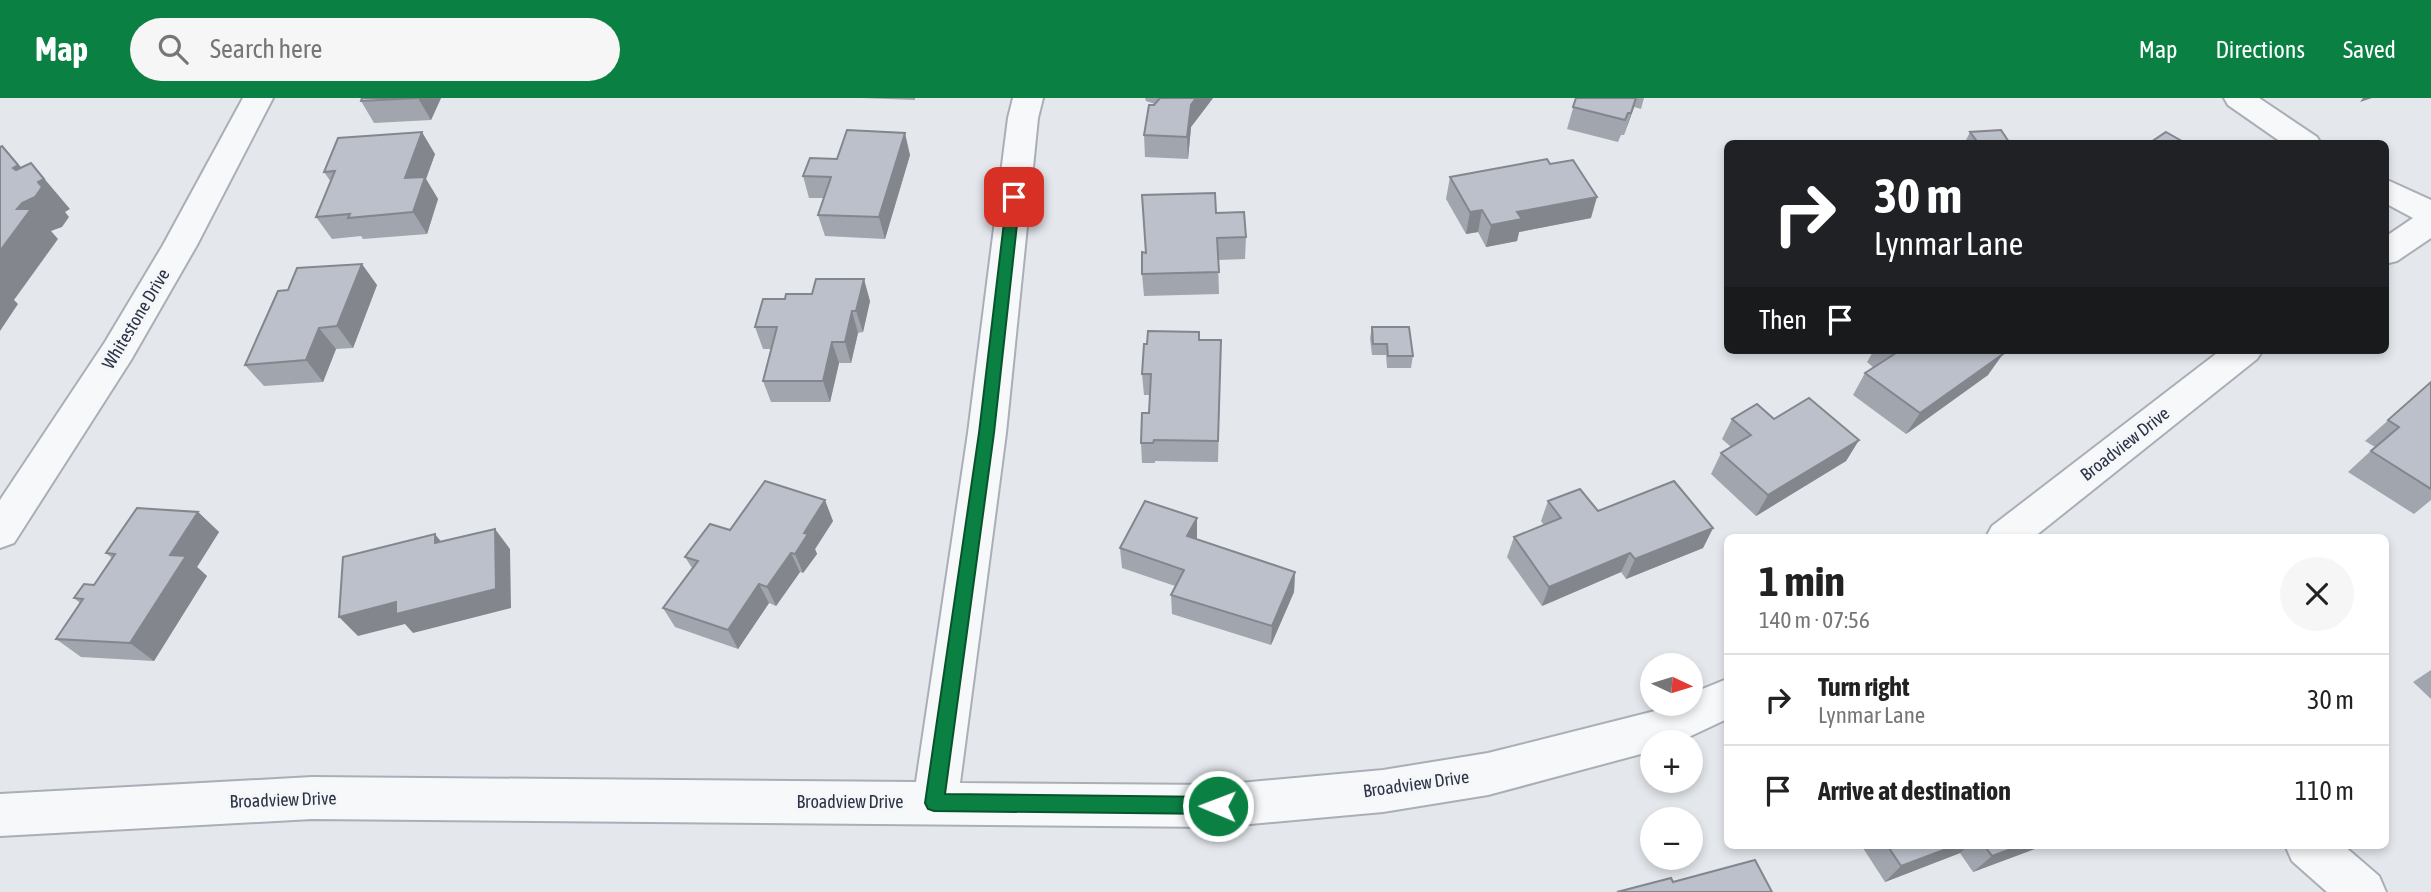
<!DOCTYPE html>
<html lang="en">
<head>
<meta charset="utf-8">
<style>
	:root { --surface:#fff; --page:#f6f6f6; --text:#222; --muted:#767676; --line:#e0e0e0; --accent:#0b8043 }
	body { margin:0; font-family:"Asap Condensed",sans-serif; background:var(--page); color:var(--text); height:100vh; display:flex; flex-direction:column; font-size:26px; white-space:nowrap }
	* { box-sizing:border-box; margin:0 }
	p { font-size:23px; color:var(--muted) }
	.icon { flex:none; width:38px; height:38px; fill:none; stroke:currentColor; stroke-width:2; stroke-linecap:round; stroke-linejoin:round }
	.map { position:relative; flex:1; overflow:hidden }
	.panel { position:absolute; left:1724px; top:436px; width:665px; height:315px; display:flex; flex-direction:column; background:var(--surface); border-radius:10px; box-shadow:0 4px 10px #0003 }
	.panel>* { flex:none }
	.top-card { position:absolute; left:1724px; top:42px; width:665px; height:214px; border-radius:10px; box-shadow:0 4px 10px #0003; background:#202124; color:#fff; overflow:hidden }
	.needle { width:46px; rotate:94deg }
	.fabs { position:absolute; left:1640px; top:555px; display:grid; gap:14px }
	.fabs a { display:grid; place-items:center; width:63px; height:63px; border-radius:50%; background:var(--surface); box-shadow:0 4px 10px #0003; font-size:35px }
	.pin { position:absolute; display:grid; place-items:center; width:60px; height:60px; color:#fff; margin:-30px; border-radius:14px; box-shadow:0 4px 10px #0006 }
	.me { position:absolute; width:77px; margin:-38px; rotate:271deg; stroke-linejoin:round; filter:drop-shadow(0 0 5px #0008) }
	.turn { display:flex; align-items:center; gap:24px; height:147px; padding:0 35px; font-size:32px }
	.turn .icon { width:91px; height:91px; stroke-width:2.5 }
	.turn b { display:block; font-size:49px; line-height:60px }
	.then { display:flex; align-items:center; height:66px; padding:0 35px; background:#0003; gap:14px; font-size:26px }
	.round { display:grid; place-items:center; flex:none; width:74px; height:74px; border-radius:37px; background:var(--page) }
	.summary { display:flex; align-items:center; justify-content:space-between; height:119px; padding:0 35px }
	h1 { font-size:42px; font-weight:700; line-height:52px }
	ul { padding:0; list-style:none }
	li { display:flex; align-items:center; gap:21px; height:91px; padding:0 35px; border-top:2px solid var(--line) }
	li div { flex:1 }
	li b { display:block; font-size:26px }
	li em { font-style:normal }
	header { display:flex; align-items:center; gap:42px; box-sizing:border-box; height:98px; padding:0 35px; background:var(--accent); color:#fff }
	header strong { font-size:33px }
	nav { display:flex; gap:38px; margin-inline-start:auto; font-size:24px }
	.search { width:490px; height:63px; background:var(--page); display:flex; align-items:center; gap:18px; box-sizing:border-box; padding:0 24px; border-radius:38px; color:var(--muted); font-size:26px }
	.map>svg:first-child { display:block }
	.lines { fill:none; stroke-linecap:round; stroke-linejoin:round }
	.minor-casing { stroke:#a9aeb7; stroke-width:4 }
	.minor { fill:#f7f8fa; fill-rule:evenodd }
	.wall { fill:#a1a5ae }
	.shaded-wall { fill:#83868d }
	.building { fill:#bbc0ca; stroke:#83868d; stroke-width:2 }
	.route { fill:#0b8043; stroke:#07532c; stroke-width:2 }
	.labels { text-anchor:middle; stroke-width:6; stroke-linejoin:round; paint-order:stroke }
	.street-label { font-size:18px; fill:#2b3445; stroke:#f4f6f9 }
</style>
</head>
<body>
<header>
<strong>Map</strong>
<div class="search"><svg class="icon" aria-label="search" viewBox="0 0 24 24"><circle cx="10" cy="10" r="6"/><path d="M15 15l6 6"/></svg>Search here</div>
<nav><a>Map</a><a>Directions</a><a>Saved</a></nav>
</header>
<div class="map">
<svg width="2431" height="794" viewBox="0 0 2431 794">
	<rect width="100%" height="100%" fill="#e4e7ec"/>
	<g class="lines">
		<g class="minor-casing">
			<g id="minor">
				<polygon points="243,0 273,0 197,147 131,262 14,445 0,450 0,402 105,244 163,147"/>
				<polygon points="1013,0 1043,0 1038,20 1006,335 960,685 1218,687 1383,672 1488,655 1655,613 1671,606 1690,606 1690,596 1727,581 1727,621 1678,644 1652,644 1652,653 1488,697 1383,714 1218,729 312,721 0,738 0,696 312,679 916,684 968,335 1008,20"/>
				<polygon points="2224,0 2259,0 2317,39 2321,46 2284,46 2228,7"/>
				<polygon points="2385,81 2431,102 2431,140 2397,163 2385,166 2385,139 2413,120 2385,105"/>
				<polygon points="2221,252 2263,252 2257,261 2034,439 1986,439 1992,428"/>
				<polygon points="2285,747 2343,747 2379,778 2386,794 2327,794 2292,763"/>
			</g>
		</g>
		<use href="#minor" class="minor"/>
	</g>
	<g class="wall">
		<polygon points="362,0 441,0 431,22 374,25 361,3"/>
		<polygon points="861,0 915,0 915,2"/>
		<polygon points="1145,0 1213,0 1191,29 1188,61 1145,59 1144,37 1155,6 1146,3"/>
		<polygon points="1576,0 1644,0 1641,11 1634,9 1624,37 1621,37 1618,44 1567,31"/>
		<polygon points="1970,34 2009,44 2008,46 1964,46"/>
		<polygon points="435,56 426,81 438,101 427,136 363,141 361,138 332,141 316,119 331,84 324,74"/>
		<polygon points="910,57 885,141 825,138 818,117 824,100 809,100 803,78 837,61"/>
		<polygon points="1450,79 1591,120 1519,134 1517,143 1486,149 1478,134 1466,136 1446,101"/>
		<polygon points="1216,115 1246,139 1245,161 1218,162 1219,196 1144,198 1142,176 1146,155"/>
		<polygon points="377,187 353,250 336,251 323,284 264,288 245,267 288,192"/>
		<polygon points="785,201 870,203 863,234 858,235 851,265 839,265 830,304 771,304 763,283 771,251 763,251 755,229"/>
		<polygon points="1372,229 1413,258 1411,270 1387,270 1386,257 1372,257 1370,240"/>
		<polygon points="1199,242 1221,242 1218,364 1155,363 1155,365 1142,365 1141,345 1149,315 1150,297 1144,297 1142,276"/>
		<polygon points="1874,252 1998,252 1988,277 1906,336 1853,297 1865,275 1874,270 1867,264"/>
		<polygon points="2431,284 2431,402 2414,416 2348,374 2375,349 2365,343"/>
		<polygon points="1732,321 1774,321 1859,342 1846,363 1756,418 1711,376 1721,355 1731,349 1722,341"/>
		<polygon points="1548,403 1598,413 1713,430 1703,450 1626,481 1621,474 1542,508 1507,459 1514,439 1544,427 1541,423"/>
		<polygon points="198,414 219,434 197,469 207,478 154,563 81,559 56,541 80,505 74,500 94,487 112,460 106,455"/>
		<polygon points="833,423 815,451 817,456 803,475 800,474 776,508 769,505 738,551 675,529 663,510 692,470 685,459 730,432"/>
		<polygon points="1197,440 1196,441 1295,474 1294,494 1271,547 1172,516 1171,497 1175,488 1122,470 1120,450"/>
		<polygon points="2431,572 2431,601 2413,584"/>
		<polygon points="1861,747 2040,747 2037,750 1973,774 1960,755 1885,784"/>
	</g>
	<g class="shaded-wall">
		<polygon points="418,0 441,0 431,22"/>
		<polygon points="1196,0 1213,0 1191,29 1188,61 1187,39 1191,7"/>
		<polygon points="1636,0 1634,9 1624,37 1631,15"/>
		<polygon points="2363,0 2372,0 2360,4"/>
		<polygon points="422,34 435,56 426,81 438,101 427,136 413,114 405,80"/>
		<polygon points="905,35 910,57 885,141 879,119"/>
		<polygon points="2,48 29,78 38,84 31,65 70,111 65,114 69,119 62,129 51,133 58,141 14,202 18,206 0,233 0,153 17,111"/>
		<polygon points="1597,99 1591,120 1519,134 1517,143 1486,149 1491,127 1517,114"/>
		<polygon points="1482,112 1478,134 1466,136 1470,114"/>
		<polygon points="362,166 377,187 353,250 337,228"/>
		<polygon points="864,181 870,203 863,234 856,213"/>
		<polygon points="852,213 858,235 851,265 845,244"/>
		<polygon points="319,230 336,251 323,284 306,262"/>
		<polygon points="832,244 839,265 830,304 823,283"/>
		<polygon points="2003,256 1988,277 1906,336 1920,315"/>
		<polygon points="1859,342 1846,363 1756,418 1768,397"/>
		<polygon points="825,402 833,423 815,451 817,456 803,475 795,456 804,435"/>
		<polygon points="198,414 219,434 197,469 207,478 154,563 130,545 170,457"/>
		<polygon points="1197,420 1197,440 1188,458 1187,438"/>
		<polygon points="1713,430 1703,450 1626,481 1635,461"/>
		<polygon points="495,431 510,451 511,510 413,535 405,526 358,538 339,519"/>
		<polygon points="435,436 451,456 435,445"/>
		<polygon points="791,455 800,474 776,508 767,489"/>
		<polygon points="1630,455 1621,474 1542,508 1549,489"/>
		<polygon points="1295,474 1294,494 1271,547 1272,528"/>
		<polygon points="759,486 769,505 738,551 728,532"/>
		<polygon points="1957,747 1969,747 1960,755 1885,784 1901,768"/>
		<polygon points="2022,747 2040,747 2037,750 1973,774 1992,758"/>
	</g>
	<g class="building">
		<polygon points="362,0 418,0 361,3"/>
		<polygon points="1160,0 1196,0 1191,7 1187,39 1144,37 1149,7 1154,7"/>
		<polygon points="1576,0 1636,0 1631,15 1628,15 1625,22 1573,9"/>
		<polygon points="847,32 905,35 879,119 818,117 831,79 803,78 810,60 837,61"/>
		<polygon points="2001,32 2009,44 1979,46 1970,34"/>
		<polygon points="422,34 405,80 425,79 413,114 348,120 350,116 316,119 335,73 324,74 338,40"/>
		<polygon points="2166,34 2187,46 2148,46"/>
		<polygon points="2,48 18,67 13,70 16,72 31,65 44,81 38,84 42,89 35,99 22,105 17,111 31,111 0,153 0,49"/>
		<polygon points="1547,61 1550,66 1573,62 1597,99 1517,114 1522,121 1491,127 1482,112 1470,114 1450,79"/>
		<polygon points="1215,95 1216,115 1244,114 1246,139 1217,140 1219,174 1142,176 1142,154 1146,155 1142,97"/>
		<polygon points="362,166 337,228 319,230 306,262 245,267 278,193 288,192 297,170"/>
		<polygon points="816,181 864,181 856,213 852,213 845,244 832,244 823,283 763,283 777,229 755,229 763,201 785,201 786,196 812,196"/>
		<polygon points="1372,229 1409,229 1413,258 1388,258 1387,246 1373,246"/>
		<polygon points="1148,233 1199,234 1199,242 1221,242 1218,343 1154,342 1153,345 1141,345 1142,315 1149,315 1151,276 1142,276 1144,246 1147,246"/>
		<polygon points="1892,252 1998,252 2003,256 1920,315 1865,275 1896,255"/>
		<polygon points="2431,284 2431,391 2371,353 2399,329 2388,322"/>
		<polygon points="1809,300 1859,342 1768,397 1721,355 1751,337 1732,321 1757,306 1774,321"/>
		<polygon points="765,383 825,402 804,435 808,436 795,456 791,455 767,489 759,486 728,532 663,510 698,463 685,459 710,426 730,432"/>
		<polygon points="1674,383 1713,430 1635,461 1630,455 1549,489 1514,439 1561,420 1548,403 1580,391 1598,413"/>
		<polygon points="1145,403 1197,420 1187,438 1295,474 1272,528 1171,497 1184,472 1120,450"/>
		<polygon points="137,410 198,414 170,457 186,458 130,545 56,541 83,501 74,500 84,486 94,487 115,456 106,455"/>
		<polygon points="495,431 496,491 396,516 396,504 339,519 343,459 435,436 435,445"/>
		<polygon points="1887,747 1957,747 1901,768"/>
		<polygon points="1984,747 2022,747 1992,758"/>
		<polygon points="1755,762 1772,794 1617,794 1671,780 1673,784"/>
	</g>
	<polygon class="route" points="1014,94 1020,99 994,335 945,696 1218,699 1225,701 1228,708 1225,714 1218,716 934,713 928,711 925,705 979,335 1007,99"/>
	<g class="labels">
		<g class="street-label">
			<text transform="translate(136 221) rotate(-59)" y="6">Whitestone Drive</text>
			<text transform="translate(2125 346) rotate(-38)" y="6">Broadview Drive</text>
			<text transform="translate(1416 686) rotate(-8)" y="6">Broadview Drive</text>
			<text transform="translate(283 702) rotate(-2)" y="6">Broadview Drive</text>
			<text x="850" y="710">Broadview Drive</text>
		</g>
	</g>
</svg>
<div class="fabs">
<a><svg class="needle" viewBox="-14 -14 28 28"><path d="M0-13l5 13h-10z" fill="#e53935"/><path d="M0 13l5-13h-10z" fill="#767676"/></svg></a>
<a>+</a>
<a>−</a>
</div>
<div class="pin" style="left:1014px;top:99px;background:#d93025"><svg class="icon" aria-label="arrive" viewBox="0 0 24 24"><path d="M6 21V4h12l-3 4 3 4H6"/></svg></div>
<svg class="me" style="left:1218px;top:708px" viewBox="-20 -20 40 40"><circle r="17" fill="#0b8043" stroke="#fff" stroke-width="3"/><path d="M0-11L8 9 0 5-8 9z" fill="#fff"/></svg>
<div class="top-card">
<div class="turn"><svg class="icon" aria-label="right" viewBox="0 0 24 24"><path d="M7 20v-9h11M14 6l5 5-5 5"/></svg><div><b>30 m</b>Lynmar Lane</div></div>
<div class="then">Then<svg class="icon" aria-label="arrive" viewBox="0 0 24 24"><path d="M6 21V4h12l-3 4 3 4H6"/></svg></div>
</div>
<section class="panel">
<div class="summary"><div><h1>1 min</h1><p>140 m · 07:56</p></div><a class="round"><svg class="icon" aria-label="close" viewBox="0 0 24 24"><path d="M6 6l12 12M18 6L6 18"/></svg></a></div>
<ul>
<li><svg class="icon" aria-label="right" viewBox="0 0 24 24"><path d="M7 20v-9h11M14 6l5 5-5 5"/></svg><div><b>Turn right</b><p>Lynmar Lane</p></div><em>30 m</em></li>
<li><svg class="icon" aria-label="arrive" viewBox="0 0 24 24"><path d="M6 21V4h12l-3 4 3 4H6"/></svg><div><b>Arrive at destination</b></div><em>110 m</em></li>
</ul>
</section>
</div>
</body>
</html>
